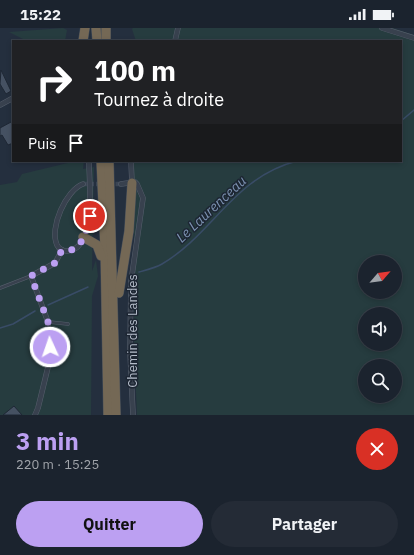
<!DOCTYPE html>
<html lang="fr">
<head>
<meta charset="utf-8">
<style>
	:root { --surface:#1b232e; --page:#242b36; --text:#f1f3f6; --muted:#a0a4aa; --line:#39404a; --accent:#bca0f2 }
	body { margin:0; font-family:"IBM Plex Sans",sans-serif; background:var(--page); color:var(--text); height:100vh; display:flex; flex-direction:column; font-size:15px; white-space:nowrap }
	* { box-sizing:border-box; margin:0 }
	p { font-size:13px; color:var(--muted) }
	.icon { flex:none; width:22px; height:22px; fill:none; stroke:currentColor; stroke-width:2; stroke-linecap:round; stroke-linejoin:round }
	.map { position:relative; height:387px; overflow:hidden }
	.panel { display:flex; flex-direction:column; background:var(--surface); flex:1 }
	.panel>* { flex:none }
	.top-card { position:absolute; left:12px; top:12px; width:390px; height:122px; border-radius:0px; box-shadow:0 2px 6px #0003,0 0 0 1px var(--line); background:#202124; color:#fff; overflow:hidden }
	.needle { width:26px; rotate:62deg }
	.controls { position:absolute; left:358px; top:227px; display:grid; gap:8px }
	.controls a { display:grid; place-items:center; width:44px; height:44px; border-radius:50%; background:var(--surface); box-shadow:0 2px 6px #0003,0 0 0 1px var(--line); font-size:20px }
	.pin { position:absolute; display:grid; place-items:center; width:34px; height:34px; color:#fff; margin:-17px; border:2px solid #fff; border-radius:50%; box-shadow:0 1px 4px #0007 }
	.me { position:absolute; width:44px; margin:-22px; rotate:357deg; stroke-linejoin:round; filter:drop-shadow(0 0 3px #0008) }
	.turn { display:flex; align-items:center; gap:14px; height:84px; padding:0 16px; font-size:18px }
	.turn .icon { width:52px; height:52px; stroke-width:2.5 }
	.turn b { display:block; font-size:28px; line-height:34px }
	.then { display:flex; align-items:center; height:38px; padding:0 16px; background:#0003; gap:8px; font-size:15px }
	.round { display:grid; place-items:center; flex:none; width:42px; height:42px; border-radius:21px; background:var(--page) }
	.overview { display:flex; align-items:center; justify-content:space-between; height:68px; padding:0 16px }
	h1 { font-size:24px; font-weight:800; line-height:30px; color:var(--accent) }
	.cta { display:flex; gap:8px; margin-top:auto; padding:8px 16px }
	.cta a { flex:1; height:46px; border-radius:24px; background:var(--accent); color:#111; font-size:16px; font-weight:800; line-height:46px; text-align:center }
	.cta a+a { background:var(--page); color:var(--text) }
	.status { display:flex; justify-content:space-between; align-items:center; height:28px; padding:0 20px; background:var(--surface); direction:ltr }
	.status svg { height:11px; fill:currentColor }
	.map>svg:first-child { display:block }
	.green { fill:#263c3f; fill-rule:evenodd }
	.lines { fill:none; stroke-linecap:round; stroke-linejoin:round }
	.stream { stroke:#394c67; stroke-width:1.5 }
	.building { fill:#455162; stroke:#1f2835 }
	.street-tunnel { stroke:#3a4453; stroke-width:4.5; stroke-dasharray:4.5 2; stroke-linecap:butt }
	.lane-casing { stroke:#565f6c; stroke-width:3.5 }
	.street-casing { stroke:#565f6c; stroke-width:5.5 }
	.highway-casing { stroke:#434c59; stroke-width:10 }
	.lane { stroke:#38414e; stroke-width:2.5 }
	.street { stroke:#38414e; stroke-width:4.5 }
	.highway { stroke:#746855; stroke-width:9 }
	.route { stroke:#bca0f2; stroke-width:7; stroke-dasharray:0 12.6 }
	.labels { text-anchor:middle; stroke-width:3; stroke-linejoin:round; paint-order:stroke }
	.street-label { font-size:13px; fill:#b4bcc9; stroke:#1d2633 }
	.water-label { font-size:14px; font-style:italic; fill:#7c92b1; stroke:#1d2633 }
</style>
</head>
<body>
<div class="status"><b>15:22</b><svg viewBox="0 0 49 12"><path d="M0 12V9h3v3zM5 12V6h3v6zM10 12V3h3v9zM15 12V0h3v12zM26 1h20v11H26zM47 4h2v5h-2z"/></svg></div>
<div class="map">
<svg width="414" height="387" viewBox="0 0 414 387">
	<rect width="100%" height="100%" fill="#242f3e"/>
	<g class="green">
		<polygon points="63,0 67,2 65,13 27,13 9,4"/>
		<path d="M 133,0 L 393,0 L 414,7 L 414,387 L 137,387 L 134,320 L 134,133 L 401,133 L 401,13 L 136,13 L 132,1 ZM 365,234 L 395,234 L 395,264 L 365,264 ZM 365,286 L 395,286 L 395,316 L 365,316 ZM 365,338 L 395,338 L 395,368 L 365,368 Z"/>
		<polygon points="76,133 84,133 83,141 94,139 92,243 96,232 98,248 92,268 91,387 0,387 0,157 17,154 22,146"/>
	</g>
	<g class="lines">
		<g class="stream">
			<polyline points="401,93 414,82"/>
			<path d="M 139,244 C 146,242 155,240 162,236 C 213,206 234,149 297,133"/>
			<polyline points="48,277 88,259"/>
			<polyline points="0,300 13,296 35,283"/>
		</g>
	</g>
	<g class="building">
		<polygon points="1,42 11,63 6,66 0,56"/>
		<polygon points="11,94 13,98 13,115 8,117 2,107 0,108 0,100"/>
		<polygon points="14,378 22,387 3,387"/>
	</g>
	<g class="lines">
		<polyline class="street-tunnel" points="83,156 121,156"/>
		<g class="lane-casing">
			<g id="lane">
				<polyline points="0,260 31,248"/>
				<polyline points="49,294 68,296"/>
			</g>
		</g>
		<g class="street-casing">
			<g id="street">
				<polyline points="382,0 414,10"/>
				<polyline points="175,13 178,0"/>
				<polyline points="0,77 13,70"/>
				<polyline points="131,133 132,155"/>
				<path d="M 83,156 C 66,162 49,200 57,217 C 59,221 63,223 67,223 C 97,222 89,152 89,133"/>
				<polyline points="121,156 135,154 137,156 143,170 131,254 130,323 133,387"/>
				<polyline points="35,387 38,380 49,335 49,319 48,294 31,248 55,235 62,222"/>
			</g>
		</g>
		<g class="highway-casing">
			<g id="highway">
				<polyline points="96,0 97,13"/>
				<polyline points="106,0 106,13"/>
				<polyline points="83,13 85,0"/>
				<polyline points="101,133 105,222 108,387"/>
				<polyline points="109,133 116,387"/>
				<polyline points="83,209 97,217 101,228"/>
				<polyline points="119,265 129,203 132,155"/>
			</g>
		</g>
		<use href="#lane" class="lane"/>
		<use href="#street" class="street"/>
		<use href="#highway" class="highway"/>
	</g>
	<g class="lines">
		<path class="route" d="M 50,319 L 48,294 L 31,248 L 55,235 L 62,222 C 81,227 87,202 90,188"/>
	</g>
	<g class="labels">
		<g class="street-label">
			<text transform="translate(132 303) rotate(-90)" y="5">Chemin des Landes</text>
		</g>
		<g class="water-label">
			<text transform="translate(211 181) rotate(-43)" y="5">Le Laurenceau</text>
		</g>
	</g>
</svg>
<div class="controls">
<a><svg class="needle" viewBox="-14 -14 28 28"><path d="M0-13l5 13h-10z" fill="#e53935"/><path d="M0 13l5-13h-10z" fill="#a0a4aa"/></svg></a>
<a><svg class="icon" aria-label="sound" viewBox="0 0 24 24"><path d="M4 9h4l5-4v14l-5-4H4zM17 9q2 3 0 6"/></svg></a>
<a><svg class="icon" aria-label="search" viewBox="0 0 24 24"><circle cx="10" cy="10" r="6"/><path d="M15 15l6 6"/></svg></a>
</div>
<div class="pin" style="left:90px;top:188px;background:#d93025"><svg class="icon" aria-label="arrive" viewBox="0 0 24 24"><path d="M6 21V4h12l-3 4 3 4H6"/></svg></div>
<svg class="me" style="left:50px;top:319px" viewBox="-20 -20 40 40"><circle r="17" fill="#bca0f2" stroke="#fff" stroke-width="3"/><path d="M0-11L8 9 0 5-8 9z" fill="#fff"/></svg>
<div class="top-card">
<div class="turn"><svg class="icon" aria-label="right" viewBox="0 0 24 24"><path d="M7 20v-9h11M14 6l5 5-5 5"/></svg><div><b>100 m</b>Tournez à droite</div></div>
<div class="then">Puis<svg class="icon" aria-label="arrive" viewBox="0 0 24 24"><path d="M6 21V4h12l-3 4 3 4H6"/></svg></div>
</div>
</div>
<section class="panel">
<div class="overview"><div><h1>3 min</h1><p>220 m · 15:25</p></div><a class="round" style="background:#d93025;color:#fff"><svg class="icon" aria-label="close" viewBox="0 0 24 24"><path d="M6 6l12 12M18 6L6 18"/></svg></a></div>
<div class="cta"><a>Quitter</a><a>Partager</a></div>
</section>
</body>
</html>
